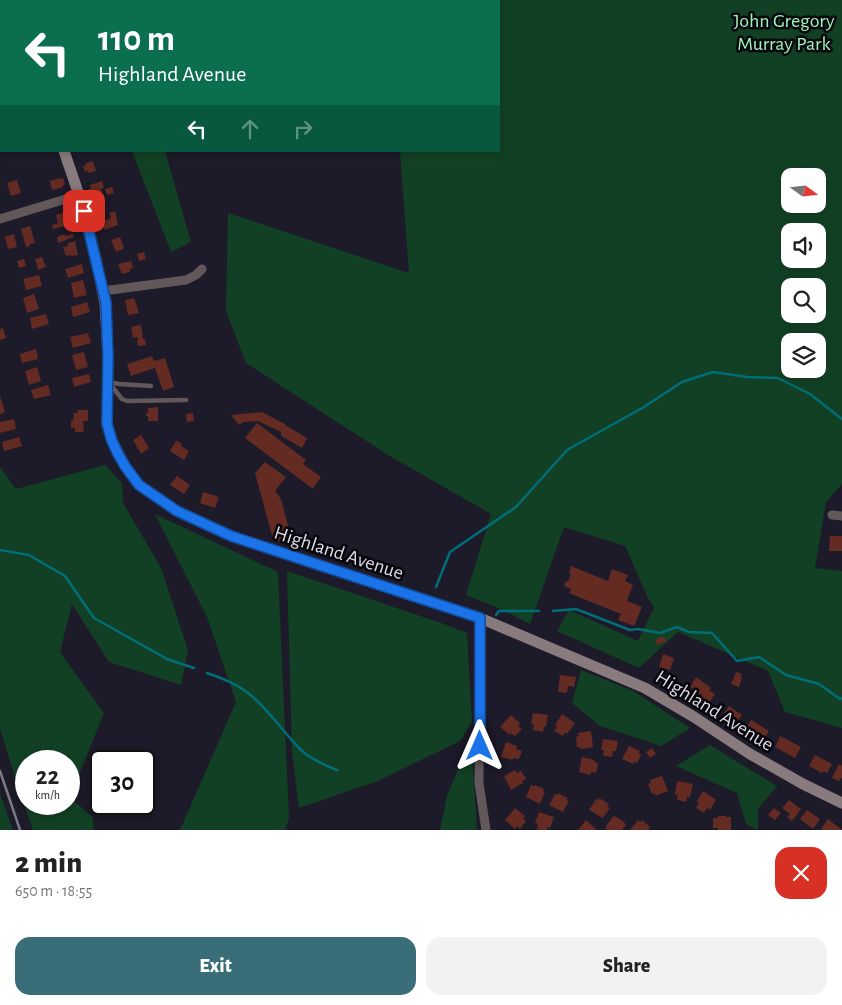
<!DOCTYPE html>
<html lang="en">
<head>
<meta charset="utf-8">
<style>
	:root { --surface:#fff; --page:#f2f2f2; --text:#222; --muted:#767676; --accent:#396d77 }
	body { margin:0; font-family:"Alegreya Sans",sans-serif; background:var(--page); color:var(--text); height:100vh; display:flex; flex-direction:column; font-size:19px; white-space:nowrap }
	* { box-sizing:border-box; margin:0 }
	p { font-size:16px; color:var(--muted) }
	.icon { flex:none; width:28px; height:28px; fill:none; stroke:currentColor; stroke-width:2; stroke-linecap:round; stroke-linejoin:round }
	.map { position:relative; height:830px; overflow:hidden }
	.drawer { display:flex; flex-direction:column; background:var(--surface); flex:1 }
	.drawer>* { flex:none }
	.guide { position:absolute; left:0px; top:0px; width:500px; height:152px; box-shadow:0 2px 8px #0003; background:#0b6e4f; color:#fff; overflow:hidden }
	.needle { width:32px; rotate:105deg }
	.fabs { position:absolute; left:781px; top:168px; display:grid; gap:10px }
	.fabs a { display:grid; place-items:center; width:45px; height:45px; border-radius:10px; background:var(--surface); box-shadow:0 2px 8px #0003; font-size:25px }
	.speed { position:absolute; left:15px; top:750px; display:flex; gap:10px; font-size:25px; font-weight:700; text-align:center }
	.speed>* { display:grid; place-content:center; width:65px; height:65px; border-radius:50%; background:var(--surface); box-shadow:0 2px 8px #0003; line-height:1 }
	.speed small { font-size:12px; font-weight:400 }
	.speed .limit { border:2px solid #111; border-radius:8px; background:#fff; color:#111 }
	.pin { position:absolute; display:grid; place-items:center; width:42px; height:42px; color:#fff; margin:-21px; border-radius:10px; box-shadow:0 2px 8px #0006 }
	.me { position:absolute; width:55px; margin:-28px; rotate:0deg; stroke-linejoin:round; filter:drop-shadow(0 0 4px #0008) }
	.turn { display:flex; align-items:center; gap:18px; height:105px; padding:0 15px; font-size:22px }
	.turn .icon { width:65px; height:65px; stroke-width:2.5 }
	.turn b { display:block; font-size:35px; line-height:42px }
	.lanes { display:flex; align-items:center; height:48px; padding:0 15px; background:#0003; justify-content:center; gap:25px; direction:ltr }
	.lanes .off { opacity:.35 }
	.round { display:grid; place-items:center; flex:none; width:52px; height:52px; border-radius:15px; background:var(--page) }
	.head { display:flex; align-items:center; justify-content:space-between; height:85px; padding:0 15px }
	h1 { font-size:30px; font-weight:800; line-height:38px }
	.button { display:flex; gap:10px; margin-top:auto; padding:10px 15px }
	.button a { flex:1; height:58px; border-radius:15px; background:var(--accent); color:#fff; font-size:20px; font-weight:800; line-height:58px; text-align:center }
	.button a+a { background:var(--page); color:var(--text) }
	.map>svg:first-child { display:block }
	.green { fill:#124024; fill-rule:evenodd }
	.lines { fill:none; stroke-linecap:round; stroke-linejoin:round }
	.stream { stroke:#006e78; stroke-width:2.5 }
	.building { fill:#642b23 }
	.lane { stroke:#62585a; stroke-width:4.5 }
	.street { stroke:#62585a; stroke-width:9 }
	.secondary { stroke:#897a7d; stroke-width:11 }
	.rail { stroke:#7b7986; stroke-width:2.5 }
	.route-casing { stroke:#114b97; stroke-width:12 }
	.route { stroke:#1a73e8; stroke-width:9 }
	.labels { text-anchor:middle; stroke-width:5; stroke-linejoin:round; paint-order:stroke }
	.park-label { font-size:20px; fill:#a0f3b9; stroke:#07060c }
	.street-label { font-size:20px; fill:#dcdae5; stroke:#07060c }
</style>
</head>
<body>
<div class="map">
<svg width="842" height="830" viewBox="0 0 842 830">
	<rect width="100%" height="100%" fill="#1d1a29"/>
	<g class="green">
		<polygon points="79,0 245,0 242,1 80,1"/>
		<path d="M 391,0 L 842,0 L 842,484 L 826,502 L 815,568 L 842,571 L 842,728 L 785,712 L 768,671 L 678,632 L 639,668 L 557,631 L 569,610 L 638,641 L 654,608 L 648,598 L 625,546 L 564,527 L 530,624 L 503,610 L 466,595 L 491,514 L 388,455 L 246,363 L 226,311 L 228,213 L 409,273 L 400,151 L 499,151 L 499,1 L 392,1 ZM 790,176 L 818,176 L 818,204 L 790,204 ZM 790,231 L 818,231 L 818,259 L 790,259 ZM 790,286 L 818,286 L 818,314 L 790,314 ZM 790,341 L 818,341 L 818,369 L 790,369 Z"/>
		<polygon points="132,151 165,151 191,242 171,252"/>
		<path d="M 105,465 L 122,483 L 123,503 L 161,568 L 188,650 L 181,685 L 109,662 L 72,604 L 60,652 L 104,713 L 70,797 L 93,818 L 93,830 L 33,830 L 21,796 L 0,729 L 0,467 L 16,489 ZM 69,761 L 69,804 L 26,804 L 26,761 Z"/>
		<polygon points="155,514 278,572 289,818 285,830 180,830 236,702 207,617"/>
		<polygon points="287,571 441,623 467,633 472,722 460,741 378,781 299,808 292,752"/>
		<polygon points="581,670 633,691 690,728 661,746 600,726 572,703"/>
		<polygon points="471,737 477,830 440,830 447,796"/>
		<polygon points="710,745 777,786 758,809 758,830 746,824 737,793 676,766"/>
		<polygon points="0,794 13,830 0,830"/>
	</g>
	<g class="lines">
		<g class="stream">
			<polyline points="0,550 29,555 65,576 94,618 167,659 194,668"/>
			<polyline points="436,587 450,552 516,507 567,450 644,407 682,382 713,372 747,377 778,378 810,394 842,419"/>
			<polyline points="553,611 576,609 630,630 638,629 660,633 677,627 689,632 712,633 737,661 759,657 786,675 819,684 840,699 842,698"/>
			<polyline points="496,615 499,611 539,611"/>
			<path d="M 207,673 C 224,679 240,685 254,698 C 271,713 284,733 300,749 C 310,759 324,765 337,770"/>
		</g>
	</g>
	<g class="building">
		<polygon points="93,161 96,171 89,173 88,171 85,172 83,166 86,165 86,163"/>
		<polygon points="60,178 61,179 63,178 65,184 63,185 63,187 52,190 50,181"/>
		<polygon points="17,180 21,193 11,196 7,183"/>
		<polygon points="102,181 104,188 101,189 102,192 94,194 92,190 89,191 88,189 91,189 90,185"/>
		<polygon points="112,187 114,193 107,195 105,189"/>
		<polygon points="115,211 118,225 104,230 103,225 106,224 104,221 111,218 109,213"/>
		<polygon points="66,212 69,225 53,229 52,225 58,223 56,215"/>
		<polygon points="30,226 35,243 30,244 30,246 26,247 21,229"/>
		<polygon points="14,234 17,247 8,249 5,237"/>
		<polygon points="65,234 65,236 73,234 74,237 58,243 57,237"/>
		<polygon points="120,237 124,248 123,249 116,252 111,240"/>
		<polygon points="75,241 78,255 71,256 71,255 66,256 63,247 68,246 68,243"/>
		<polygon points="144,252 146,259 139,261 137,254"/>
		<polygon points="42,257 46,267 38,270 35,259"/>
		<polygon points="24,259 26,266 19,268 17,261"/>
		<polygon points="131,261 133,268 130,269 130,272 122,274 118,264"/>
		<polygon points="82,264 84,273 68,278 65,269"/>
		<polygon points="39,275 42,286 26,290 23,279"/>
		<polygon points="83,280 87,295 74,298 71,283"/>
		<polygon points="34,294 39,309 27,313 23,298"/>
		<polygon points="134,298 139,313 128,315 125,300"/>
		<polygon points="87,302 90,312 73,317 71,307"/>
		<polygon points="46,314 49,324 32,329 30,318"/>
		<polygon points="141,325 143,339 145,339 146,345 138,346 137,340 138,340 137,337 133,338 131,327"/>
		<polygon points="3,328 6,338 0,340 0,329"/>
		<polygon points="88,333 91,343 73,348 70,337"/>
		<polygon points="36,349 38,359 22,363 20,354"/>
		<polygon points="84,352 88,367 76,370 72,355"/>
		<polygon points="152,356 154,361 165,358 174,387 163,391 155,368 131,376 127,364"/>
		<polygon points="37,367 41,381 29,385 25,371"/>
		<polygon points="89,374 91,382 74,387 72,378"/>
		<polygon points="48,385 51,395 34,399 31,390"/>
		<polygon points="0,396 5,412 0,414"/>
		<polygon points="158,407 158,421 148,421 148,416 146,416 146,413 148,413 148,408"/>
		<polygon points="77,410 88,410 88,421 83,421 84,432 75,432 75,428 71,428 71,421 73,421 74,413 78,413"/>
		<polygon points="262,412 285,424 285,425 307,438 302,448 281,436 281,432 258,421 243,422 239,425 231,415"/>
		<polygon points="193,413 194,421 187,422 186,414"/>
		<polygon points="14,419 16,429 0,433 0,422"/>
		<polygon points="257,423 306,460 303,464 321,477 313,489 245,438"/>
		<polygon points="141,435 149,448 141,454 133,440"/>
		<polygon points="19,437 22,446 4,451 2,442"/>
		<polygon points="176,441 177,441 182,444 181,446 189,451 184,460 170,451"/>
		<polygon points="265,462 286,477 275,491 281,499 293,544 273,539 255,473"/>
		<polygon points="177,476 190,485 184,494 170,485"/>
		<polygon points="203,492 219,497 215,508 200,503"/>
		<polygon points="830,536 842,536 842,551 829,551"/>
		<polygon points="571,566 608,581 612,569 628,575 625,581 633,585 627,601 642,607 634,626 618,620 621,614 569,593 571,589 564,586 566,581 568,582 571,573 569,573"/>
		<polygon points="664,636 666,642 657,645 655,640"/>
		<polygon points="663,654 674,658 670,670 659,667"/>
		<polygon points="736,672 742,674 741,677 742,678 739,687 731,684"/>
		<polygon points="560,675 576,677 574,687 568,686 567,693 558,692"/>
		<polygon points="696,677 711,688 709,690 715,694 709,703 702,697 703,696 690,687"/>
		<polygon points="729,706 742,715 735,725 722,716"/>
		<polygon points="533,713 548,715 546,726 545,727 544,727 543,732 533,730 534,725 531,724"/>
		<polygon points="562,714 575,723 567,734 565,732 563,736 554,731 557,727 555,725"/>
		<polygon points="511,715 520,723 518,726 522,729 515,736 511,733 510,735 500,727"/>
		<polygon points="751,720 769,731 763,742 745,730"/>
		<polygon points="591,731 593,747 581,749 580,747 577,747 576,737 579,736 578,733"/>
		<polygon points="780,736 801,747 795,758 775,747"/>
		<polygon points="603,739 618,741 616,751 613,751 612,757 603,756 604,750 601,750"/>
		<polygon points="506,742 517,746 516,749 522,751 519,759 513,758 513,760 501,757"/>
		<polygon points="629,746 640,751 639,753 641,755 637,763 634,762 633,764 622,759"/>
		<polygon points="652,748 656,754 650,758 646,752"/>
		<polygon points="815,755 832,764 827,773 823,771 822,773 809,766"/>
		<polygon points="582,757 595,760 594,762 598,763 596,773 591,772 590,775 579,772"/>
		<polygon points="839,764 842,766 842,778 841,778 839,781 832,778"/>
		<polygon points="515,770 517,773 521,771 526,779 522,781 523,783 511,790 504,776"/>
		<polygon points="662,776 668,791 655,796 655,793 652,794 648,784 651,783 650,780"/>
		<polygon points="677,781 693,784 690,797 687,797 686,802 677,800 678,795 675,794"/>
		<polygon points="531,785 534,786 535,785 544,789 543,791 545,792 540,804 526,797"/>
		<polygon points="703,791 716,800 710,810 707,808 704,813 696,808 699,803 697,801"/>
		<polygon points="558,793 568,798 566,800 569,801 563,812 549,805 555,794 557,795"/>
		<polygon points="599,798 609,804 607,806 610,808 603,818 589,810 596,799 598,800"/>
		<polygon points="789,800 801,809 792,821 787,817 790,814 782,808"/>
		<polygon points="515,808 525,816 523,818 526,821 520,829 517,826 515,829 505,820"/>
		<polygon points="774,808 781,813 775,820 768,815"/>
		<polygon points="807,810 820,819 813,829 800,819"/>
		<polygon points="539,812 554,817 550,828 547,827 547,830 537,830 538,824 535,823"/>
		<polygon points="613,816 614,817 615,816 624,822 626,825 622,830 607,830 605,828"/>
		<polygon points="718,816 726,816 726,817 731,817 731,830 718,830 718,828 713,828 713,818 718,818"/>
		<polygon points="828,819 842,830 823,830 821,829"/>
		<polygon points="586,820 597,830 578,830"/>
		<polygon points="638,820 641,822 642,820 650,827 648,829 650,830 630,830"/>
	</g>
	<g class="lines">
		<g class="lane">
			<polyline points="109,382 119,384 151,386"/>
			<polyline points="110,384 122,399 127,401 186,400"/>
		</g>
		<g class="street">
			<polyline points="0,96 1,96"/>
			<polyline points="0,219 79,195"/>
			<polyline points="103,291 186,280 196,275 202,269"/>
			<polyline points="832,515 842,516"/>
			<polyline points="480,618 479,783 486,830"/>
		</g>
		<g class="secondary">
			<polyline points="13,0 14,1"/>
			<polyline points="64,151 79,195 96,259 105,303 108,356 107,424 112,441 125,466 139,485 177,511 231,536 480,618 645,688 694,717 750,754 803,784 842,803"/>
		</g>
		<polyline class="rail" points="0,771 20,830"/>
	</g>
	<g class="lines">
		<g class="route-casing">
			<polyline id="route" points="84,211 106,303 108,356 107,424 112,441 118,454 125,466 139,485 177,511 231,536 480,618 480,746"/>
		</g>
		<use href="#route" class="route"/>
	</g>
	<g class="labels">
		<g class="park-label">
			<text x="784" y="27">John Gregory<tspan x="784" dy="23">Murray Park</tspan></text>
		</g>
		<g class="street-label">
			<text transform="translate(339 552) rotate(18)" y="7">Highland Avenue</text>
			<text transform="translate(715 710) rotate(32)" y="7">Highland Avenue</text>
		</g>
	</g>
</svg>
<div class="fabs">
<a><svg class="needle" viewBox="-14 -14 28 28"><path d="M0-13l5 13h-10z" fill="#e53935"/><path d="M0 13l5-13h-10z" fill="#767676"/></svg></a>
<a><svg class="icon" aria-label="sound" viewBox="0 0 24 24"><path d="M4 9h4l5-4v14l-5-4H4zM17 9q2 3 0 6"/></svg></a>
<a><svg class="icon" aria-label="search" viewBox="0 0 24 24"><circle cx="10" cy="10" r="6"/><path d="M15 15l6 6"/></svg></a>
<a><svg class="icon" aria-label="layers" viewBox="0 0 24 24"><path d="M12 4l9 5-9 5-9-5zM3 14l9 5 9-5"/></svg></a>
</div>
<div class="speed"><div>22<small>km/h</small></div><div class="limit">30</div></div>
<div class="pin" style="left:84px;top:211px;background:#d93025"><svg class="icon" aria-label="arrive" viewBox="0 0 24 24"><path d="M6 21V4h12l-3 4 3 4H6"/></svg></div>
<svg class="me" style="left:480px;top:746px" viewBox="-20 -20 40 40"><path d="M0-17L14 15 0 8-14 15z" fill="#1a73e8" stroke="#fff" stroke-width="4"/></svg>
<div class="guide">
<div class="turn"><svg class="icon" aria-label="left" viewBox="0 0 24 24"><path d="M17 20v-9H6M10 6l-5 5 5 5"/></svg><div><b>110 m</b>Highland Avenue</div></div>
<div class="lanes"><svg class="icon" aria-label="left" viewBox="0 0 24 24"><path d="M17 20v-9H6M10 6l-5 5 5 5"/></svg><svg class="icon off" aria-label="ahead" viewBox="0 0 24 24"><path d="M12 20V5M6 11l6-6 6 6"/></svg><svg class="icon off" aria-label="right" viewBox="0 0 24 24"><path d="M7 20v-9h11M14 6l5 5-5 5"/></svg></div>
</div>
</div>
<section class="drawer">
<div class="head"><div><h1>2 min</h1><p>650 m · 18:55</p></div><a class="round" style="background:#d93025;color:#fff"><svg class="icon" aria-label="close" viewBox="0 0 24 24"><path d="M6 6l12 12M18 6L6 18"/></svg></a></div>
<div class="button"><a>Exit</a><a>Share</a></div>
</section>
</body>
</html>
